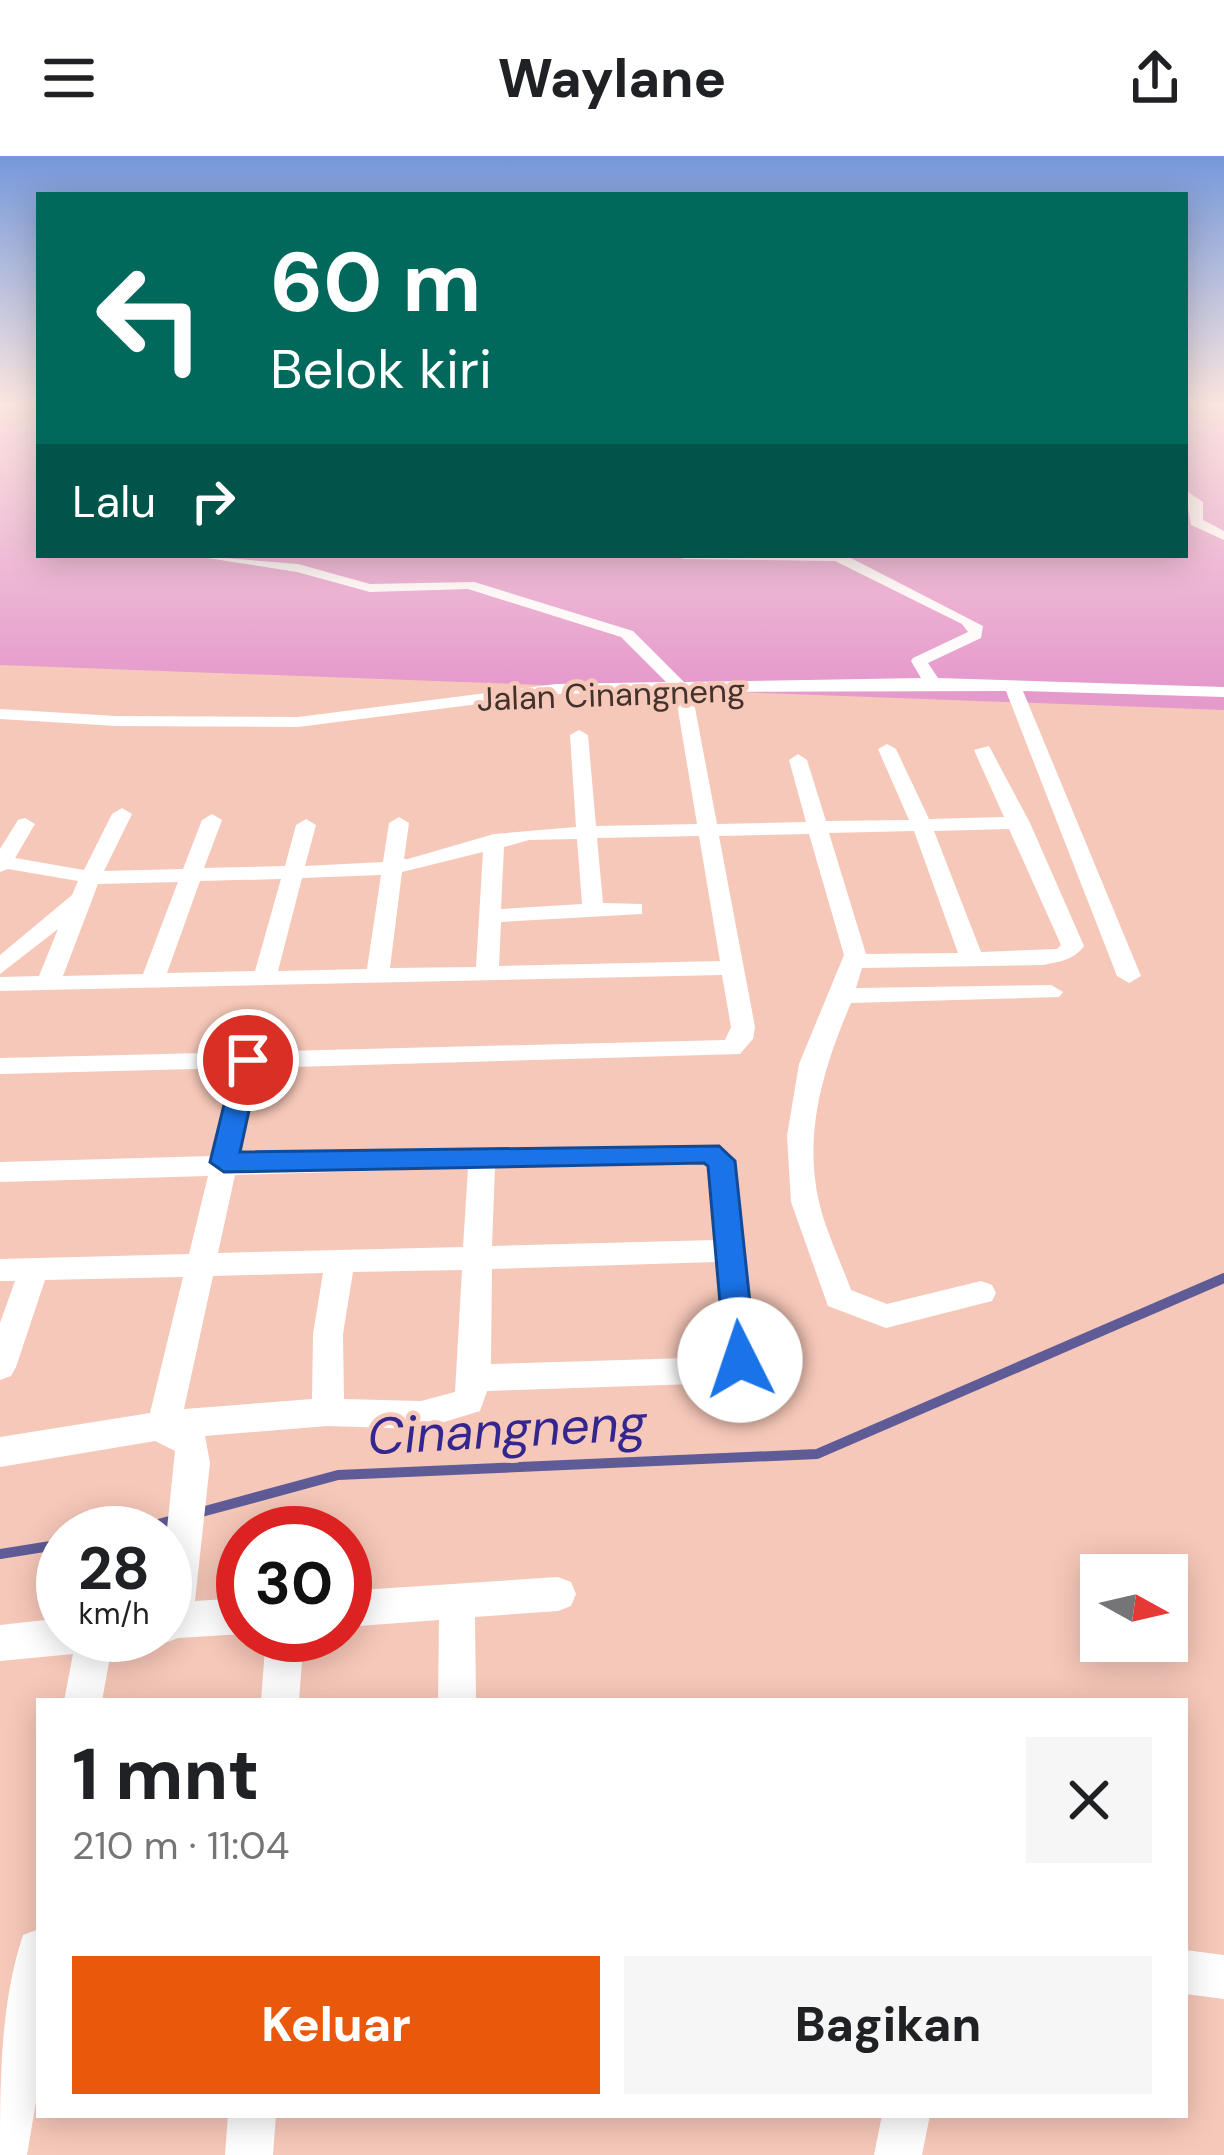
<!DOCTYPE html>
<html lang="id">
<head>
<meta charset="utf-8">
<style>
	:root { --surface:#fff; --page:#f6f6f6; --text:#202124; --muted:#757577; --accent:#ea580c }
	body { margin:0; font-family:"DM Sans",sans-serif; background:var(--page); color:var(--text); height:100vh; display:flex; flex-direction:column; font-size:45px; white-space:nowrap }
	* { box-sizing:border-box; margin:0 }
	p { font-size:39px; color:var(--muted) }
	.icon { flex:none; width:66px; height:66px; fill:none; stroke:currentColor; stroke-width:2; stroke-linecap:round; stroke-linejoin:round }
	.map { position:relative; flex:1; overflow:hidden }
	.side { position:absolute; left:36px; top:1542px; width:1152px; height:420px; display:flex; flex-direction:column; background:var(--surface); border-radius:0px; box-shadow:0 6px 30px #0003 }
	.side>* { flex:none }
	.hud { position:absolute; left:36px; top:36px; width:1152px; height:366px; border-radius:0px; box-shadow:0 6px 30px #0003; background:#00695c; color:#fff; overflow:hidden }
	.needle { width:78px; rotate:98deg }
	.tools { position:absolute; left:1080px; top:1398px; display:grid; gap:24px }
	.tools a { display:grid; place-items:center; width:108px; height:108px; border-radius:0px; background:var(--surface); box-shadow:0 6px 30px #0003; font-size:60px }
	.speed { position:absolute; left:36px; top:1350px; display:flex; gap:24px; font-size:60px; font-weight:700; text-align:center }
	.speed>* { display:grid; place-content:center; width:156px; height:156px; border-radius:50%; background:var(--surface); box-shadow:0 6px 30px #0003; line-height:1 }
	.speed small { font-size:30px; font-weight:400 }
	.speed .limit { border:18px solid #d22; background:#fff; color:#111 }
	.pin { position:absolute; display:grid; place-items:center; width:102px; height:102px; color:#fff; margin:-51px; border:6px solid #fff; border-radius:50%; box-shadow:0 3px 12px #0007 }
	.me { position:absolute; width:132px; margin:-66px; rotate:356deg; stroke-linejoin:round; filter:drop-shadow(0 0 9px #0008) }
	.turn { display:flex; align-items:center; gap:42px; height:252px; padding:0 36px; font-size:54px }
	.turn .icon { width:156px; height:156px; stroke-width:2.5 }
	.turn b { display:block; font-size:84px; line-height:102px }
	.then { display:flex; align-items:center; height:114px; padding:0 36px; background:#0003; gap:24px; font-size:45px }
	.round { display:grid; place-items:center; flex:none; width:126px; height:126px; border-radius:0px; background:var(--page) }
	.head { display:flex; align-items:center; justify-content:space-between; height:204px; padding:0 36px }
	h1 { font-size:72px; font-weight:800; line-height:90px }
	.primary-button { display:flex; gap:24px; margin-top:auto; padding:24px 36px }
	.primary-button a { flex:1; height:138px; border-radius:0px; background:var(--accent); color:#fff; font-size:48px; font-weight:800; line-height:138px; text-align:center }
	.primary-button a+a { background:var(--page); color:var(--text) }
	header { display:flex; justify-content:space-between; align-items:center; height:156px; padding:0 36px; background:var(--surface); font-size:54px; font-weight:800 }
	.map>svg:first-child { display:block }
	.green { fill:#e59acc }
	.lines { fill:none; stroke-linecap:round; stroke-linejoin:round }
	.stream { stroke:#5e5b97; stroke-width:10 }
	.minor { fill:#fff; fill-rule:evenodd }
	.route { fill:#1a73e8; stroke:#114b97; stroke-width:3 }
	.labels { text-anchor:middle; stroke-width:9; stroke-linejoin:round; paint-order:stroke }
	.far-street-label { font-size:33px; fill:#43312b; stroke:#f6c8b9 }
	.near-water-label { font-size:51px; font-style:italic; fill:#33268f; stroke:#f6c8b9 }
</style>
</head>
<body>
<header><svg class="icon" aria-label="menu" viewBox="0 0 24 24"><path d="M4 6h16M4 12h16M4 18h16"/></svg>Waylane<svg class="icon" aria-label="share" viewBox="0 0 24 24"><path d="M12 15V3M7 8l5-5 5 5M5 13v7h14v-7"/></svg></header>
<div class="map">
<svg width="1224" height="1999" viewBox="0 0 1224 1999">
	<rect width="100%" height="100%" fill="#f6c8b9"/>
	<polygon class="green" points="0,248 39,248 39,399 1185,399 1185,248 1224,248 1224,554 0,509"/>
	<g class="lines">
		<g class="stream">
			<polyline points="194,1358 338,1319 817,1298 1224,1122"/>
			<polyline points="125,1377 177,1363"/>
			<polyline points="0,1398 63,1388"/>
		</g>
		<g class="minor">
			<polygon points="1185,334 1203,346 1203,364 1224,375 1224,384 1191,369"/>
			<path d="M 188,399 L 298,408 L 370,428 L 474,426 L 633,475 L 684,526 L 921,522 L 911,505 L 913,502 L 968,476 L 962,468 L 835,405 L 683,403 L 676,399 L 845,399 L 983,470 L 981,482 L 928,507 L 938,522 L 1224,531 L 1224,541 L 1023,535 L 1141,820 L 1129,827 L 1117,820 L 1006,535 L 692,536 L 717,668 L 806,666 L 789,604 L 798,598 L 807,604 L 826,665 L 909,664 L 878,593 L 887,588 L 896,593 L 929,663 L 1004,661 L 974,594 L 989,590 L 1030,667 L 1084,790 C 1074,804 1061,805 1044,809 L 862,812 L 856,832 L 1051,829 L 1063,836 L 1059,841 L 851,847 C 824,910 803,977 819,1046 C 826,1076 841,1106 851,1134 L 887,1148 L 981,1125 L 992,1129 L 996,1137 L 992,1145 L 886,1172 L 828,1150 L 791,1046 L 787,980 L 799,908 L 844,799 L 809,678 L 719,680 L 755,871 L 753,883 L 740,898 L 259,912 L 240,999 L 719,990 L 735,1005 L 757,1204 L 752,1213 L 725,1227 L 487,1235 L 480,1255 L 421,1273 L 328,1270 L 205,1280 L 210,1307 L 195,1445 L 243,1442 L 243,1478 L 178,1482 L 165,1487 L 152,1482 L 165,1479 L 165,1392 L 175,1295 L 155,1285 L 0,1311 L 0,1281 L 150,1257 L 183,1121 L 45,1124 L 16,1211 L 11,1220 L 0,1224 L 0,1167 L 15,1125 L 0,1125 L 0,1103 L 189,1098 L 208,1020 L 0,1026 L 0,1006 L 212,1000 L 233,912 L 0,918 L 0,902 L 725,884 L 731,871 L 722,819 L 0,835 L 0,821 L 39,820 L 58,773 L 0,818 L 0,799 L 72,739 L 78,725 L 8,713 L 0,716 L 0,693 L 18,664 L 25,662 L 35,668 L 15,702 L 84,714 L 112,658 L 122,652 L 132,658 L 104,715 L 183,713 L 202,664 L 212,658 L 222,664 L 204,712 L 285,710 L 296,669 L 306,663 L 316,669 L 305,710 L 383,706 L 389,667 L 399,661 L 409,667 L 404,703 L 408,703 L 494,678 L 576,671 L 570,579 L 579,574 L 588,579 L 596,670 L 697,668 L 675,536 L 556,538 L 298,571 L 116,570 L 0,563 L 0,553 L 116,560 L 298,561 L 556,528 L 666,526 L 621,481 L 468,433 L 370,436 L 297,416 ZM 1009,673 L 1061,789 L 1057,793 L 981,796 L 934,675 ZM 914,675 L 958,797 L 866,798 L 829,677 ZM 699,680 L 720,805 L 499,810 L 501,766 L 642,758 L 642,748 L 603,747 L 597,682 ZM 577,683 L 582,748 L 501,753 L 504,691 L 529,684 ZM 483,696 L 476,811 L 390,812 L 402,716 ZM 381,719 L 367,813 L 278,815 L 302,722 ZM 281,723 L 255,815 L 167,817 L 200,725 ZM 178,726 L 143,818 L 63,820 L 98,728 ZM 704,1007 L 708,1009 L 715,1084 L 492,1090 L 495,1011 ZM 468,1012 L 463,1091 L 218,1097 L 235,1019 ZM 717,1106 L 725,1198 L 720,1201 L 491,1208 L 492,1113 ZM 462,1114 L 455,1236 L 421,1245 L 344,1243 L 343,1178 L 353,1116 ZM 323,1117 L 313,1178 L 312,1243 L 184,1253 L 213,1120 Z"/>
			<polygon points="558,1421 571,1426 576,1438 571,1450 558,1455 475,1461 476,1545 438,1545 439,1464 345,1471 345,1435"/>
			<polygon points="63,1462 63,1479 114,1479 102,1545 64,1545 73,1498 0,1505 0,1469"/>
			<polygon points="266,1479 304,1479 299,1545 261,1545"/>
			<path d="M 39,1773 L 39,1928 L 27,1999 L 0,1999 C 0,1926 0,1848 23,1779 Z"/>
			<polygon points="1185,1794 1224,1799 1224,1843 1185,1838"/>
			<polygon points="228,1959 276,1959 273,1999 225,1999"/>
			<polygon points="882,1959 930,1959 922,1999 874,1999"/>
		</g>
	</g>
	<linearGradient id="sky" x2="0" y2="1"><stop stop-color="#7598da"/><stop offset="0.47" stop-color="#fbe6e0"/><stop offset="1" stop-color="#fbe6e0" stop-opacity="0"/></linearGradient>
	<rect width="1224" height="528" fill="url(#sky)"/>
	<polygon class="route" points="248,896 260,904 240,996 719,990 735,1005 756,1204 752,1213 740,1217 729,1213 725,1204 708,1010 704,1007 224,1016 210,1006 235,904"/>
	<g class="labels">
		<g class="far-street-label">
			<text transform="translate(611 538) rotate(-2)" y="12">Jalan Cinangneng</text>
		</g>
		<g class="near-water-label">
			<text transform="translate(507 1273) rotate(-3)" y="18">Cinangneng</text>
		</g>
	</g>
</svg>
<div class="tools">
<a><svg class="needle" viewBox="-14 -14 28 28"><path d="M0-13l5 13h-10z" fill="#e53935"/><path d="M0 13l5-13h-10z" fill="#757577"/></svg></a>
</div>
<div class="speed"><div>28<small>km/h</small></div><div class="limit">30</div></div>
<div class="pin" style="left:248px;top:904px;background:#d93025"><svg class="icon" aria-label="arrive" viewBox="0 0 24 24"><path d="M6 21V4h12l-3 4 3 4H6"/></svg></div>
<svg class="me" style="left:740px;top:1204px" viewBox="-20 -20 40 40"><circle r="19" fill="#fff"/><path d="M0-13L10 11 0 6-10 11z" fill="#1a73e8"/></svg>
<div class="hud">
<div class="turn"><svg class="icon" aria-label="left" viewBox="0 0 24 24"><path d="M17 20v-9H6M10 6l-5 5 5 5"/></svg><div><b>60 m</b>Belok kiri</div></div>
<div class="then">Lalu<svg class="icon" aria-label="right" viewBox="0 0 24 24"><path d="M7 20v-9h11M14 6l5 5-5 5"/></svg></div>
</div>
<section class="side">
<div class="head"><div><h1>1 mnt</h1><p>210 m · 11:04</p></div><a class="round"><svg class="icon" aria-label="close" viewBox="0 0 24 24"><path d="M6 6l12 12M18 6L6 18"/></svg></a></div>
<div class="primary-button"><a>Keluar</a><a>Bagikan</a></div>
</section>
</div>
</body>
</html>
